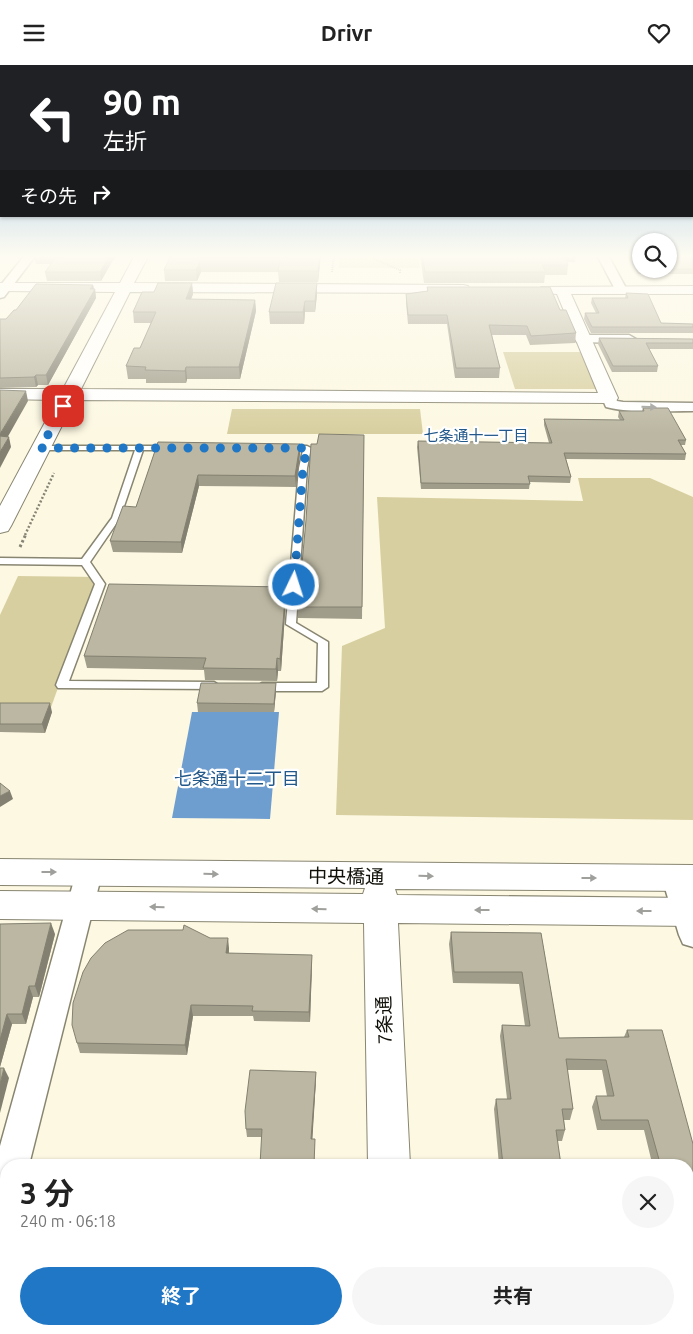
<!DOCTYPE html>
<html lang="ja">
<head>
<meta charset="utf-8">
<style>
	:root { --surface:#fff; --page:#f6f6f6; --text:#222; --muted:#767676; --accent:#2077c5 }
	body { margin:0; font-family:Ubuntu,"Noto Sans JP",sans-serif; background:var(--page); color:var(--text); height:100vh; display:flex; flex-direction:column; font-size:19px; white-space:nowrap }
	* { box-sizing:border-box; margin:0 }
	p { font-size:16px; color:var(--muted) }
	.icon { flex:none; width:28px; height:28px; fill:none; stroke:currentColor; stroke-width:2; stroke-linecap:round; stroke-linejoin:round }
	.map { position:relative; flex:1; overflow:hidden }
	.sheet { position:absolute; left:0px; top:1094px; width:694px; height:176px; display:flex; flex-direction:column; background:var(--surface); border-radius:20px 20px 0 0; box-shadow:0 1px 4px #0004 }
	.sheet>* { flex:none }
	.guide { position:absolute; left:0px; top:0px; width:694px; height:152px; box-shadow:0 1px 4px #0004; background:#202124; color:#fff; overflow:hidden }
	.fabs { position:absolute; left:632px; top:168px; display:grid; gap:10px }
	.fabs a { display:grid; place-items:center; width:45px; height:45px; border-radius:50%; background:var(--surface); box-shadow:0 1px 4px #0004; font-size:25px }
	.pin { position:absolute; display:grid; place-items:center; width:42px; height:42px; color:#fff; margin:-21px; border-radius:10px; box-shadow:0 2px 8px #0006 }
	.me { position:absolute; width:55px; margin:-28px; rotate:4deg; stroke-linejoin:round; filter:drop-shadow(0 0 4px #0008) }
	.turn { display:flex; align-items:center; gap:18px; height:105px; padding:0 20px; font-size:22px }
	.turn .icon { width:65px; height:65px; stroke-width:2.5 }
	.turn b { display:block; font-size:35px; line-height:42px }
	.then { display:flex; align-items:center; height:48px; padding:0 20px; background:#0003; gap:10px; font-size:19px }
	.round { display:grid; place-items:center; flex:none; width:52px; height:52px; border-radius:26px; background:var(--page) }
	.overview { display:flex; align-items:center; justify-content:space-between; height:85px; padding:0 20px }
	h1 { font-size:30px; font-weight:700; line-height:38px }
	.primary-button { display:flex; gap:10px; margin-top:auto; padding:10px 20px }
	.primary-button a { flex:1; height:58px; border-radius:30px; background:var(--accent); color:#fff; font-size:20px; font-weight:700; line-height:58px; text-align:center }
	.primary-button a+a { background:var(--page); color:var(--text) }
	header { display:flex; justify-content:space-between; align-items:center; height:65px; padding:0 20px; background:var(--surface); font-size:22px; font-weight:700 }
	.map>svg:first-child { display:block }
	.green { fill:#d8cfa0 }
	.water { fill:#6e9dcf }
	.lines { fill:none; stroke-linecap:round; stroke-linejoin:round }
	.lane-casing { stroke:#888571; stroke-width:3 }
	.street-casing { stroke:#888571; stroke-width:3 }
	.secondary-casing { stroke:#888571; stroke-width:2 }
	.path-far2 { stroke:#868475; stroke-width:2; stroke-dasharray:1 1; stroke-linecap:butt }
	.path-far1 { stroke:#868475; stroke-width:2.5; stroke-dasharray:2 2; stroke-linecap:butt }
	.path { stroke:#868475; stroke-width:3; stroke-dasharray:2.5 2.5; stroke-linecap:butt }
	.lane { fill:#fff; fill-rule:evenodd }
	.street { fill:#fff; fill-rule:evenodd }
	.secondary { fill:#fff; fill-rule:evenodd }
	.wall { fill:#a19d8b }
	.shaded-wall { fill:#838071 }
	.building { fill:#bbb7a2; stroke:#838071 }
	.oneway { fill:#9f9f9c }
	.route { stroke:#2077c5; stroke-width:9; stroke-dasharray:0 16.2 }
	.labels { text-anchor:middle; stroke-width:4.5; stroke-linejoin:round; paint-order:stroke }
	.far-neighbourhood-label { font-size:15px; fill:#23588a; stroke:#fff }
	.neighbourhood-label { font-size:18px; fill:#23588a; stroke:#fff }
	.near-street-label { font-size:19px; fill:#100f08; stroke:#fff }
</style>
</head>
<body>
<header><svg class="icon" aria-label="menu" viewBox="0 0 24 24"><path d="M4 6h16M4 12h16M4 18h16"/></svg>Drivr<svg class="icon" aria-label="heart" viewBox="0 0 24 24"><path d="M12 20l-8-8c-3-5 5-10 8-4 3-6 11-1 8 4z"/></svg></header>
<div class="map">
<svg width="693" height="1269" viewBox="0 0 693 1269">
	<rect width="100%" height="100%" fill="#fcf8e2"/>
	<g class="green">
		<polygon points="340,190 418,190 420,203 339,203"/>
		<polygon points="503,287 581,287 596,324 515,324"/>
		<polygon points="232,344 420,344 423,369 227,369"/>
		<polygon points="578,413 650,413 693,432 693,755 336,750 342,581 385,563 377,432 583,436"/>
		<polygon points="18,511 98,512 50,645 0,644 0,550"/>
	</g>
	<polygon class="water" points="192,647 279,647 270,754 172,753"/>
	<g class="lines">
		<g class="lane-casing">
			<g id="lane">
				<polygon points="38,381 172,381 176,383 172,385 143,385 120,453 90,497 105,519 69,616 214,617 220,621 218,624 58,623 56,620 95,519 82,500 0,499 0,493 82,494 112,453 135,385 41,385 37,383"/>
				<polygon points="282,381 307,381 311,383 307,403 296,558 328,577 328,622 322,626 262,626 256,622 262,618 317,618 318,578 286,559 299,403 303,385 285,385 281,383"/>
			</g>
		</g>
		<g class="street-casing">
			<g id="street">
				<polygon points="25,190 36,190 4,232 0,233 0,221"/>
				<polygon points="597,190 608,190 627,225 625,228 617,228"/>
				<polygon points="582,270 629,270 636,274 629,278 577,277 575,274 577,271"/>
				<path d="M 609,329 L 614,330 L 617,336 L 623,337 L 693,338 L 693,346 C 664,346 634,349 606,342 L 602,333 L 604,330 Z"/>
				<polygon points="89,797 99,800 102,808 29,1100 6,1100 6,1163 0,1166 0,1081 76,808 79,800"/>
				<polygon points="676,802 686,805 693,824 693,882 683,879 679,870 662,813 666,805"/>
			</g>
		</g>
		<g class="secondary-casing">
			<g id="secondary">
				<polygon points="135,190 149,190 134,218 463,220 468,221 470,224 468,227 463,228 130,227 81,324 598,328 557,229 541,228 539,225 541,222 693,221 693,229 571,229 618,333 615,337 609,338 75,335 11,461 8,466 0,468 0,441 57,335 0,334 0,324 63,324 115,227 0,226 0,218 120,218"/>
				<polygon points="0,794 693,800 693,826 395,824 397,830 693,833 693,861 398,858 410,1100 368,1100 364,858 0,854 0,826 363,829 365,823 0,820"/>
				<rect x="369" y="1264" width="48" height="5"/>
			</g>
		</g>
		<g class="path-far2">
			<polyline points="365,190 400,205 400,209"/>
			<polyline points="332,207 334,190"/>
		</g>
		<polyline class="path-far1" points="25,470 54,408"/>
		<polyline class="path" points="20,482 26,469"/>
		<use href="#lane" class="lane"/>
		<use href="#street" class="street"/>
		<use href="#secondary" class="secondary"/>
	</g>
	<g class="wall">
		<polygon points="34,190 116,190 101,216 47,216 45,207 52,199 36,199"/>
		<polygon points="171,190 321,190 318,217 279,217 278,207 201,207 197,216 165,216 164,205"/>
		<polygon points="420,190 576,190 575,197 567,197 568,200 567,210 545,210 544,218 424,218"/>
		<polygon points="626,190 693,190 693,209 638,209"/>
		<polygon points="192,218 193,229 191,234 255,235 256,246 240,314 187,314 186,318 146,318 146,314 128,314 126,301 140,283 151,258 134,258 133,247 154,227"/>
		<polygon points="317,218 317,230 315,247 305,247 304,259 270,259 269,247"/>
		<polygon points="93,220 94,224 95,224 96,233 48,320 38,320 36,322 0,323 0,254 6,254 16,245"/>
		<polygon points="427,222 560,245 576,268 575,278 530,280 526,270 492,270 500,303 499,313 455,313 447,259 408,259 406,238 406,229 427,226"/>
		<polygon points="626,228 661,258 693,259 693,268 591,268 584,254 585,248 596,248 591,238 592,233 625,233"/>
		<polygon points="599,273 693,274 693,284 649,284 658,301 657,307 612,307 598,279"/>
		<polygon points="643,343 686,375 685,380 681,380 686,389 685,395 566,394 571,412 570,418 530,417 529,424 421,424 417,382 418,376 549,378 544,360 544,354 620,355 618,352 619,346 642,346"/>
		<polygon points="364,370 362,554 298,553 298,542 317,379"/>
		<polygon points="158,377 300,389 296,422 199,421 182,488 113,487 110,476 136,442"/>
		<polygon points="286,534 281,606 278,606 277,616 205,615 204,605 87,603 84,591"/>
		<polygon points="276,618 276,626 274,647 198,647 197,638"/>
		<polygon points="0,638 52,647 45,668 0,667"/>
		<polygon points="0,859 55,869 39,932 33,932 26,959 12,959 0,1002"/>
		<polygon points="451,867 541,868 559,973 624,972 627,965 693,1079 693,1269 607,1269 606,1264 688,1264 693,1223 688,1201 688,1100 641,1100 642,1098 652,1098 644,1065 597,1065 592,1042 596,1031 607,1031 602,1005 567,1005 573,1044 570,1055 564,1055 565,1065 562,1076 557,1076 561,1100 499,1100 494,1044 496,1034 507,1034 500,971 502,960 525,961 519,919 453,918 449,879"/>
		<polygon points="229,883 229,888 312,900 310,957 254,956 253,951 193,951 187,990 80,988 77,978"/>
		<polygon points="316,1007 316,1015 312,1074 315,1081 262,1072 247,1072 246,1064"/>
		<polygon points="35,1264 309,1264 309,1269 34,1269"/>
	</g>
	<g class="shaded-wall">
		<polygon points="110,190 116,190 101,216 100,207"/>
		<polygon points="320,190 321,190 318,217 318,206"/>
		<polygon points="200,196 201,207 197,216 196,205"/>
		<polygon points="192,218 193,229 187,245 186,234"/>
		<polygon points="317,218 317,230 315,247 315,236"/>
		<polygon points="93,220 94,225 95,224 96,233 48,320 46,310"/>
		<polygon points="255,235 256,246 240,314 239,302"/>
		<polygon points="305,236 305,247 304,259 303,247"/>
		<polygon points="186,302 187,314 186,318 185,306"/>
		<polygon points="36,310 38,320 36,322 34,312"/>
		<polygon points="26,326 28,336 2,382 0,376 0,369"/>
		<polygon points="9,372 11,382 0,403 0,387"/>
		<polygon points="300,379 300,389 296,422 295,411"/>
		<polygon points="198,410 199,421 182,488 181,477"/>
		<polygon points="286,522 286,534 281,606 280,594"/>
		<polygon points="277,593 278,606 277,616 276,604"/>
		<polygon points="276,618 276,626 274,647 274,639"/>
		<polygon points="50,638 52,647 45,668 42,659"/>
		<polygon points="10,726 13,734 0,742 0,731"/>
		<polygon points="51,858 55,869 39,932 35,921"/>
		<polygon points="228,873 229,883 228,899 226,888"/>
		<polygon points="312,890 312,900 310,957 309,947"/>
		<polygon points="29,921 33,932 26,959 22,949"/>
		<polygon points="191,940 193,951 187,990 185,980"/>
		<polygon points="7,949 12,959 0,1002 0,975"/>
		<polygon points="4,1003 9,1013 0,1048 0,1019"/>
		<polygon points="316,1007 316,1015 312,1081 311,1074"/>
		<polygon points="233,1264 234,1264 236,1269 232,1269"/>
	</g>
	<g class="building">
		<polygon points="58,190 110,190 100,207 45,207"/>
		<polygon points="171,190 320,190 318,206 278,206 280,196 200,196 196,205 164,205"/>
		<polygon points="422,190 564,190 568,200 542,200 546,207 425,207"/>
		<polygon points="630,190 641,190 641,204 669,204 669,190 693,190 693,204 639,204"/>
		<polygon points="158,218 192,218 186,234 255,235 239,302 186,302 185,306 145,305 146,302 126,301 134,283 140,283 156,247 133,247 142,227 154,227"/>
		<polygon points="276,218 317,218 315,236 305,236 303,247 269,247"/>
		<polygon points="36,219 93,220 90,224 95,224 46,310 36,310 34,312 0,313 0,254 6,254 14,245 16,245"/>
		<polygon points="427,222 550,222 560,245 566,245 576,268 531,271 527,261 489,260 500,303 456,303 447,250 408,250 406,229 428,226"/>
		<polygon points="626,228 648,229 661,258 693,259 693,262 592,262 585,248 599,248 592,233 628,233"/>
		<polygon points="599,273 693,274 693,278 646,278 658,301 613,301"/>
		<polygon points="0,325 26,326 0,369"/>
		<polygon points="643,343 668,343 686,375 678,375 686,389 564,388 571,412 528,411 530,419 421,418 418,376 552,378 544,354 624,355 619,346 644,346"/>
		<polygon points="319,369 364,370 362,542 298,542 306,455 311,379 317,379"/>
		<polygon points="0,371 9,372 0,387"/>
		<polygon points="158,377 300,379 295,411 198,410 181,477 110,476 123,441 136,442"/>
		<polygon points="109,519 286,522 280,594 277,593 276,604 203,603 206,593 84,591"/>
		<polygon points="201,618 276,618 274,639 197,638"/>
		<polygon points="0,638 50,638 42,659 0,659"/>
		<polygon points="0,718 10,726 0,731"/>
		<polygon points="51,858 35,921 29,921 22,949 7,949 0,975 0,859"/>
		<polygon points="184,860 210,873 228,873 226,888 312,890 309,947 252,946 253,941 191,940 185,980 77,978 72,960 73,938 83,907 91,893 105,878 128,865 183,865"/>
		<polygon points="451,867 541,868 559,973 629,972 627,965 662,965 693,1079 693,1189 691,1181 688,1181 688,1100 642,1100 642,1098 660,1098 648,1055 601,1055 596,1031 614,1031 606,995 566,994 573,1044 562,1044 565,1065 556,1065 561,1100 503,1100 496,1034 511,1034 502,960 530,961 522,907 454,907"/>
		<polygon points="0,1003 4,1003 0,1019"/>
		<polygon points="250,1005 316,1007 311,1074 315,1074 314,1100 260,1100 262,1064 246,1064 245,1046"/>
		<polygon points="688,1223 693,1223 693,1269 613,1269 612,1264 688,1264"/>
		<polygon points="35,1264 233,1264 232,1269 34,1269"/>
	</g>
	<defs><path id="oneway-solid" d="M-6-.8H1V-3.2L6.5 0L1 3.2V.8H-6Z" transform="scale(1.25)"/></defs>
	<g class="oneway">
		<use href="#oneway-solid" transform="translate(649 342) rotate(1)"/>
		<use href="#oneway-solid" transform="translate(49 807)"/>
		<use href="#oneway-solid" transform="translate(211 809) rotate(1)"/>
		<use href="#oneway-solid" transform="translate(426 811) rotate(1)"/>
		<use href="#oneway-solid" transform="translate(589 813)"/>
		<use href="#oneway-solid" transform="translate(157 842) rotate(-179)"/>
		<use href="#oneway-solid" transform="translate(319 844) rotate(-179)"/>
		<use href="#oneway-solid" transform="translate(482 845) rotate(-180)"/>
		<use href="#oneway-solid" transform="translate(644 846) rotate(-180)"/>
	</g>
	<linearGradient id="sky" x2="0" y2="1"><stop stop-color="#77abde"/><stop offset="0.52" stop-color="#fefcf2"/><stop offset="1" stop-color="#fefcf2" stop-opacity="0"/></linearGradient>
	<rect width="693" height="368" fill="url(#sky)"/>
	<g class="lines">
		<polyline class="route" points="63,341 41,383 307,383 303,403 294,520"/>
	</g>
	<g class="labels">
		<g class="far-neighbourhood-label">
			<text x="476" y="376">七条通十一丁目</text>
		</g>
		<g class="neighbourhood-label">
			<text x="237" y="720">七条通十二丁目</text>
		</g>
		<g class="near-street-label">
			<text transform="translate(346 811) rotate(1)" y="7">中央橋通</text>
			<text transform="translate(384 955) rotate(-92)" y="7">7条通</text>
		</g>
	</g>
</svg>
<div class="fabs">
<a><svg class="icon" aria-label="search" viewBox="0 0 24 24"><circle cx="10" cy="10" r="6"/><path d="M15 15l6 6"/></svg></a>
</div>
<div class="pin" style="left:63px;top:341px;background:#d93025"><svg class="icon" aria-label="arrive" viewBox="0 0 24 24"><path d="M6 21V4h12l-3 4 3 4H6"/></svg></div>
<svg class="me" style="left:294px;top:520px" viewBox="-20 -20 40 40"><circle r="17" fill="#2077c5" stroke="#fff" stroke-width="3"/><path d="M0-11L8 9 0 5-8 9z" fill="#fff"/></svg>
<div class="guide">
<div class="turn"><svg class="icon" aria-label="left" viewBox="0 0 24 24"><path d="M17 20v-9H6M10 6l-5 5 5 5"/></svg><div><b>90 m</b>左折</div></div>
<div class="then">その先<svg class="icon" aria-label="right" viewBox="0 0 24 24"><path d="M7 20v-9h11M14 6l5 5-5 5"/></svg></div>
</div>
<section class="sheet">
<div class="overview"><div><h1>3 分</h1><p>240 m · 06:18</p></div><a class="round"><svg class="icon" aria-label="close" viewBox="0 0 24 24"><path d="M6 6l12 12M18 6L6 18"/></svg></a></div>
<div class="primary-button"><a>終了</a><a>共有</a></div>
</section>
</div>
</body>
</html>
